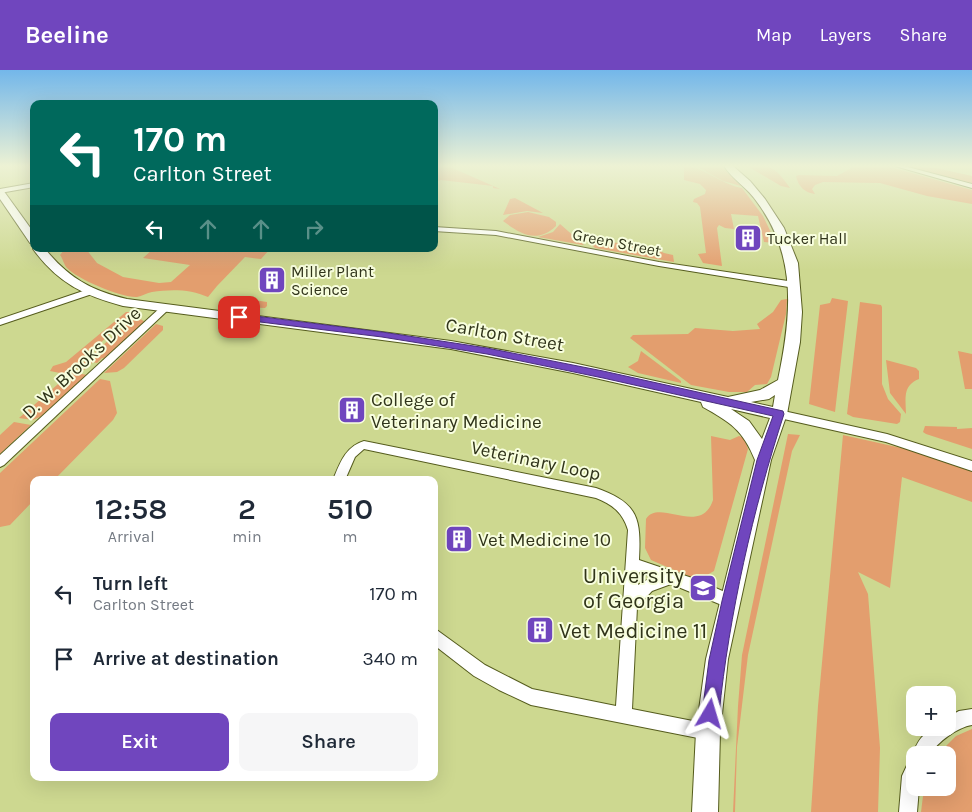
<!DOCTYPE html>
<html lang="en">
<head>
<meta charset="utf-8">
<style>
	:root { --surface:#fff; --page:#f6f6f7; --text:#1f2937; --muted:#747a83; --accent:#7046be }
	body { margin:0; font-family:Karla,sans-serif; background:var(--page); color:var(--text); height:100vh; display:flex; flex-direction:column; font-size:19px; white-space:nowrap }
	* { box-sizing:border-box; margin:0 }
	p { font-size:16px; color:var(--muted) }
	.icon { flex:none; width:28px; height:28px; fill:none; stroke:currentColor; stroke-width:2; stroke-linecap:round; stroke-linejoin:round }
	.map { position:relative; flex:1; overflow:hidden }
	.panel { position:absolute; left:30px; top:406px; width:408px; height:305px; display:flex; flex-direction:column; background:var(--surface); border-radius:10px; box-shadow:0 5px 20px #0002 }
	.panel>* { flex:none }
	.guide { position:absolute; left:30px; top:30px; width:408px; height:152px; border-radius:10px; box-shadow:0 5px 20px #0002; background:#00695c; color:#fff; overflow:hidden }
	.controls { position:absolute; left:906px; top:616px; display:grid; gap:10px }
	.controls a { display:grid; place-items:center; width:50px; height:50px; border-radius:10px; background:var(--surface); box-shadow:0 5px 20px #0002; font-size:25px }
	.pin { position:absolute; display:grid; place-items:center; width:42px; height:42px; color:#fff; margin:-21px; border-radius:10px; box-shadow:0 2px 8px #0006 }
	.me { position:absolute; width:55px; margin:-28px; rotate:7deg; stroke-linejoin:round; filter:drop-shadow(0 0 4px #0008) }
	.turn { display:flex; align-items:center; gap:18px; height:105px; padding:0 20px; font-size:22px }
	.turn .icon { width:65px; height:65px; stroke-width:2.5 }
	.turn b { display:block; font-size:35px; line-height:42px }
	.lanes { display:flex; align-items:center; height:48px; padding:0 20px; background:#0003; justify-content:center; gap:25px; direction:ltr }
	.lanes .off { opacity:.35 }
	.eta { display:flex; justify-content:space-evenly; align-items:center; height:85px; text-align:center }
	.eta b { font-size:30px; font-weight:600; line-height:35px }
	.action { display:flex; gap:10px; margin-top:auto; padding:10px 20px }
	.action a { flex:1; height:58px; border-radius:10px; background:var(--accent); color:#fff; font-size:20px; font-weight:600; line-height:58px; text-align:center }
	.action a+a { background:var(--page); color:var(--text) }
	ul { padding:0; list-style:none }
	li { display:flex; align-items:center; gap:15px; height:65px; padding:0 20px }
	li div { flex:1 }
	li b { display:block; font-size:19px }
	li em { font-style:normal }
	header { display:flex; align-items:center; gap:30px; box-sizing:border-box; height:70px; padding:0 25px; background:var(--accent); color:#fff }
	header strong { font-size:24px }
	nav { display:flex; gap:28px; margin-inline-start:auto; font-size:18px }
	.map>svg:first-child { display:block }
	.built { fill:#cdd890; fill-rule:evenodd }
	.green { fill:#e39e6e }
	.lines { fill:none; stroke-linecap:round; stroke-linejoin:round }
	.street-casing { stroke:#555c1d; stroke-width:2 }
	.secondary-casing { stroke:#555c1d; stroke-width:2 }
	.street { fill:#fff; fill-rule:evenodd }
	.secondary { fill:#fff; fill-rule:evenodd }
	.route { fill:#7046be; stroke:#492e7c }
	.labels { text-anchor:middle; stroke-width:4; stroke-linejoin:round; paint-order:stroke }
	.far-poi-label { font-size:16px; fill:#30341a; stroke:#f8fede; text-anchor:start }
	.far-street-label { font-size:16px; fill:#30341a; stroke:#f8fede }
	.street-label { font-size:19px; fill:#30341a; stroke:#f8fede }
	.poi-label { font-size:19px; fill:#30341a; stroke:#f8fede; text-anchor:start }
	.near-poi-label { font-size:22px; fill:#30341a; stroke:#f8fede; text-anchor:end }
</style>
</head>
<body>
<header>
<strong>Beeline</strong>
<nav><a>Map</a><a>Layers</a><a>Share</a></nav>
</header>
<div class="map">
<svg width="972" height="742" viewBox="0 0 972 742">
	<rect width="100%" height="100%" fill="#d6e1a0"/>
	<path class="built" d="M 0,96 L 34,96 L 34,179 L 434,179 L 434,96 L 921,96 L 972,106 L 972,742 L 0,742 ZM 34,410 L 434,410 L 434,708 L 34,708 ZM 915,625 L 948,625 L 948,658 L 915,658 ZM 915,685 L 948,685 L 948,718 L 915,718 Z"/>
	<g class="green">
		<polygon points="437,96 448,96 500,119 493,118 493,116 441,110 434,112 434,104 438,99 436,98"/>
		<path d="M 684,96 C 703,96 722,115 742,118 L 763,146 L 776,173 L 764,172 L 758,146 L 731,144 L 734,159 L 725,158 L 719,155 L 717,158 L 722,196 L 703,193 L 698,184 L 706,183 L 700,137 L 697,133 L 693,132 L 694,129 L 705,124 L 706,120 L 700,114 L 684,110 Z"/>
		<polygon points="696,96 721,96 741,116 723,111"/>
		<path d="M 747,96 C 773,96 774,96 790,118 L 781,116 Z"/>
		<path d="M 855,96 L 887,96 L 972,120 L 972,134 L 927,126 L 880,113 L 823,112 L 815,115 L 812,119 L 815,124 C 805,123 798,116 796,106 L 799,105 L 837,106 Z"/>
		<polygon points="905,96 936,98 972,106 972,113"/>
		<polygon points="515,128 543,143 527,141 503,145 510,129"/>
		<path d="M 528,142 L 549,147 L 556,152 L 556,156 C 537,174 520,164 503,151 L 510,145 Z"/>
		<polygon points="560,154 584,175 583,175 538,167 553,162"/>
		<polygon points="601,171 653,177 664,183 673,185 674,192 595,178 592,175"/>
		<path d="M 65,179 L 86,179 L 97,193 L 123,207 L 159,213 L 171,212 L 190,195 L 143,188 L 153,179 L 270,179 L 261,189 L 245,187 L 217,216 L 208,227 C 191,219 170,219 152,222 C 147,223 142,226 137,227 C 122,228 77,209 67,198 C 64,195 63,189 60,185 Z"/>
		<polygon points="234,227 267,232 267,236 265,238 222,236"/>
		<polygon points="832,228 848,231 835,342 809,334 820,235 830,233"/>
		<polygon points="787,229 786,244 771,307 767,314 755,315 747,322 729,322 691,315 630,268 633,265 688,264 695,258 733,261 760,259 757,254 773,242 781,230"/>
		<polygon points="860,232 881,235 882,237 882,314 888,329 901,344 900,352 897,354 853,347 847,344"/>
		<polygon points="126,242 133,242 133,244 65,304 50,301 53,296 66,292"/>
		<polygon points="136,246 145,252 105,289 102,288 97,293 93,292 84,300 76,299"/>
		<polygon points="156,254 163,256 163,260 124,298 117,302 104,303"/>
		<polygon points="641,281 681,311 681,313 638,303 628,297 638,291"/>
		<polygon points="958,281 972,284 972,319 965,319"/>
		<path d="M 886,290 L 916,298 L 919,301 L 919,309 C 902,316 906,328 906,344 L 890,323 Z"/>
		<polygon points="72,302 87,305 42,346 33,350 19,348"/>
		<polygon points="100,309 110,311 117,343 113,350 54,410 34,410 34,430 10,455 0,457 0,403"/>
		<polygon points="14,352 31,355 0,384 0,365"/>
		<polygon points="925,356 957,357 957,359 972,358 972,379 926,364 923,362"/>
		<polygon points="788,364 800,365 792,381 748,585 737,677 735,742 733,742 738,636 742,585"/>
		<polygon points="843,365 915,381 972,400 972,432 902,407 890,518 858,502 868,524 880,678 878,742 811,742 818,636"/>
		<path d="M 711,366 L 730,370 L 739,366 L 744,368 L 748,379 L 714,501 L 707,505 L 696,504 L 695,509 L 651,490 L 645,478 L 646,449 C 659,428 701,467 713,430 Z"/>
		<polygon points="972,659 972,742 921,742 924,718 948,718 948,685 938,684 956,666"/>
	</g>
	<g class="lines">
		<g class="street-casing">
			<g id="street">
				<polygon points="895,96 904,96 972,114 972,118"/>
				<polygon points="34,113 34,117 0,123 0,119"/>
				<polygon points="434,157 496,161 659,192 795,212 799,215 795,218 659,196 496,165 434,161"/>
				<polygon points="89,219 93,222 92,224 0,255 0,249"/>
				<polygon points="165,235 168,236 168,240 4,395 0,397 0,385 162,236"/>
				<polygon points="779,340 887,364 972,391 972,401 886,372 775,347 774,344 775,341"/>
				<path d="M 364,371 L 596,418 C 639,433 641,449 639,490 L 695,509 L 734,526 L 736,531 L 734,536 L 729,538 L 671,514 L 652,521 L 637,537 L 632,639 L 708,654 L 714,656 L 716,662 L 714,668 L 708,670 L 531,635 L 499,620 L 474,606 L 434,575 L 434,558 L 485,595 L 532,619 L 616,636 L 628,460 C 623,443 612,434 596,428 L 364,379 L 355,387 L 345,410 L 333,410 C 340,393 345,377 364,371 ZM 639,502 L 652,507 L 638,515 Z"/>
				<path d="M 972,639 L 972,655 C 958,657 937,672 930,685 L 915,685 L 915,718 L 919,718 L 917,742 L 899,742 L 902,706 L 909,691 L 914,689 L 912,685 C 920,666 926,658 948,658 L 948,647 L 959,641 Z"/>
			</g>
		</g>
		<g class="secondary-casing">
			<g id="secondary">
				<path d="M 724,96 L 733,96 L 750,111 L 765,129 L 784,158 L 798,193 L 802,242 L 800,272 L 787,344 L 771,390 L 728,589 L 720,662 L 718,742 L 692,742 L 696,662 L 706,589 L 755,390 C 743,360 730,352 703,337 L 701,332 L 573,303 L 451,279 L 123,236 C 83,225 58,213 33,179 L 45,179 C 69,208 90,220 127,229 L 451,271 L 573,293 L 728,327 L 760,320 L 778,310 C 791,247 798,187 757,132 C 748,118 732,109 724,96 ZM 775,325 L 773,337 L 751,332 L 769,329 ZM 731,339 L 770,348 L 762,369 L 749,351 Z"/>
				<polygon points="0,119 3,120 34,163 34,174 30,173 0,129"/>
			</g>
		</g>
		<use href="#street" class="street"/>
		<use href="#secondary" class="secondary"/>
	</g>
	<linearGradient id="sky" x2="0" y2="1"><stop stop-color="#73b7ea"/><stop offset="0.48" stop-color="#edf2d4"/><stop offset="1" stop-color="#edf2d4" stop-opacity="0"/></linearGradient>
	<rect width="972" height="200" fill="url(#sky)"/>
	<path class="route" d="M 239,244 L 382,262 L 487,278 L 603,301 L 783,341 L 784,344 C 753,439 729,545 719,644 L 716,650 L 710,653 L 705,650 L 702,644 L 709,590 L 722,531 L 757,390 L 773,346 L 603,308 L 487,284 L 382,267 L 236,249 L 235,247 Z"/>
	<defs>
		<g id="building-square" transform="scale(1.4375)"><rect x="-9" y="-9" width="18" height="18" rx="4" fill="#7046be" stroke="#f8fede"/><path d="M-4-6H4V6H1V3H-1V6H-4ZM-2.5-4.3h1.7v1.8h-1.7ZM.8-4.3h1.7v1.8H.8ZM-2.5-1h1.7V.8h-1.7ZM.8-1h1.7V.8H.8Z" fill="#fff"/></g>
		<g id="university-square" transform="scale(1.4375)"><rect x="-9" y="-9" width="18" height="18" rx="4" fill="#7046be" stroke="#f8fede"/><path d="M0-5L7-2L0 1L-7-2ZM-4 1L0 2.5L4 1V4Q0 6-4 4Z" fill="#fff"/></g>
	</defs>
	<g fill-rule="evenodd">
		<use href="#building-square" x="748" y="168"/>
		<use href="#building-square" x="272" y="210"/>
		<use href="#building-square" x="352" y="340"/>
		<use href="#building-square" x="459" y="469"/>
		<use href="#university-square" x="703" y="518"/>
		<use href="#building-square" x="540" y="560"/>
	</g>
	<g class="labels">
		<g class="far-poi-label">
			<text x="767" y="174">Tucker Hall</text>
			<text x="291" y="207">Miller Plant<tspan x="291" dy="18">Science</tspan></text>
		</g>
		<g class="far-street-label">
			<text transform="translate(617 172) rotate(11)" y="6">Green Street</text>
		</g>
		<g class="street-label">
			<text transform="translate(505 264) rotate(10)" y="7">Carlton Street</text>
			<text transform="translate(81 292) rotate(-43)" y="7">D. W. Brooks Drive</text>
			<text transform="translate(536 390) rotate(12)" y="7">Veterinary Loop</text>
		</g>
		<g class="poi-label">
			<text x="371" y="336">College of<tspan x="371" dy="22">Veterinary Medicine</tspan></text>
			<text x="478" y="476">Vet Medicine 10</text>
		</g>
		<g class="near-poi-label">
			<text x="684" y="513">University<tspan x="684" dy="25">of Georgia</tspan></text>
			<text x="559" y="568" text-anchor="start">Vet Medicine 11</text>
		</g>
	</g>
</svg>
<div class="controls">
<a>+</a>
<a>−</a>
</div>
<div class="pin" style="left:239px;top:247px;background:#d93025"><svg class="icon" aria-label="arrive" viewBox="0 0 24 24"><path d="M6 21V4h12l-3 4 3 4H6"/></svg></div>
<svg class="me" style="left:710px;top:644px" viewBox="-20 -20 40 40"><path d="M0-17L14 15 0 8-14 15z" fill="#7046be" stroke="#fff" stroke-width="4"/></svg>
<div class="guide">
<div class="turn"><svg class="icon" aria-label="left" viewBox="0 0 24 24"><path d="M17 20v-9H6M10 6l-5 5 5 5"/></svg><div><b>170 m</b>Carlton Street</div></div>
<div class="lanes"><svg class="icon" aria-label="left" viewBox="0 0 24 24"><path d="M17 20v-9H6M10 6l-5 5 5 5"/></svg><svg class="icon off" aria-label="ahead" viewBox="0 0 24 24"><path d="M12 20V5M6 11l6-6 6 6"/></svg><svg class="icon off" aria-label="ahead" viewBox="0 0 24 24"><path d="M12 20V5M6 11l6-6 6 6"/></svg><svg class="icon off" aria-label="right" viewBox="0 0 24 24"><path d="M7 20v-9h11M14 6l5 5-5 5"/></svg></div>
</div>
<section class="panel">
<div class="eta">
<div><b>12:58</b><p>Arrival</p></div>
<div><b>2</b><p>min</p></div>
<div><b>510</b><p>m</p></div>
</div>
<ul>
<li><svg class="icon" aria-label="left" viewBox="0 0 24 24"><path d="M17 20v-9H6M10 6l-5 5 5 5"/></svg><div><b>Turn left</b><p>Carlton Street</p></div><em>170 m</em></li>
<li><svg class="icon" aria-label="arrive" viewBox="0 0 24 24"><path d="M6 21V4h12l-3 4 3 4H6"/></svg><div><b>Arrive at destination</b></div><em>340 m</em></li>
</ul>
<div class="action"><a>Exit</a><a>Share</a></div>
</section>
</div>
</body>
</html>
